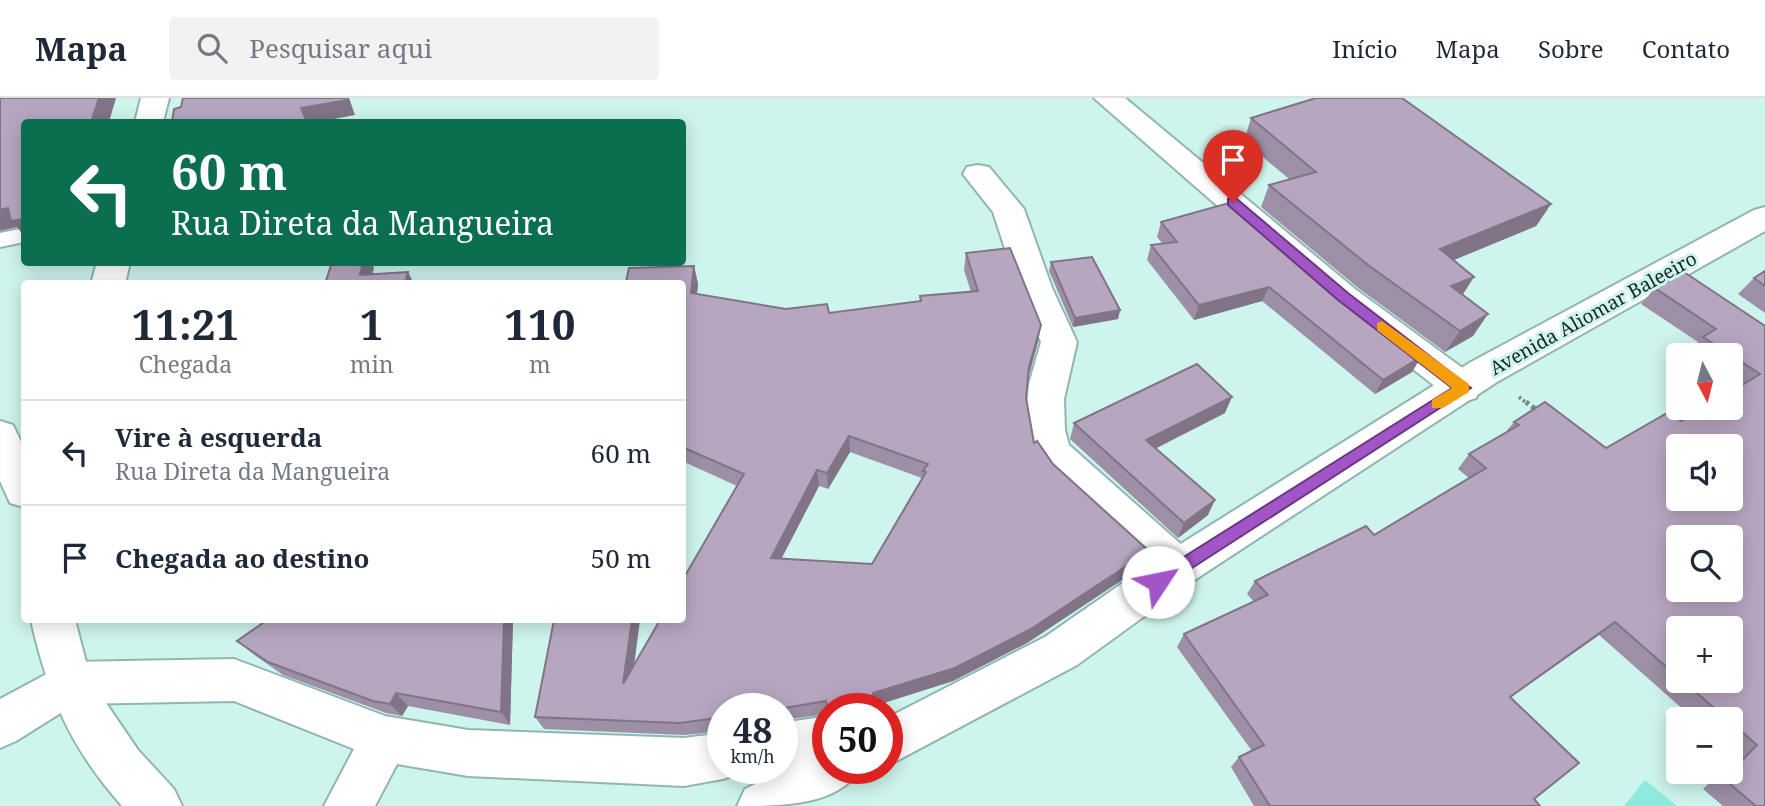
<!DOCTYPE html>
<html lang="pt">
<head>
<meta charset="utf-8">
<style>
	:root { --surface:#fff; --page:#f2f2f3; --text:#1f2937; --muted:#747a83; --line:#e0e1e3 }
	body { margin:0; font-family:"Noto Serif",serif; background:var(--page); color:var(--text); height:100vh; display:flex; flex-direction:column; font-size:26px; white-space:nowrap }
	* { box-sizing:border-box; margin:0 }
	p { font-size:23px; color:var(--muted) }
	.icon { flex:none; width:38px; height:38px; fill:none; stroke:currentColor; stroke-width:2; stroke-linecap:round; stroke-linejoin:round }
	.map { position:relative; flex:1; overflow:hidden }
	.side { position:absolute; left:21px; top:182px; width:665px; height:343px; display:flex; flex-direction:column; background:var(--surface); border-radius:7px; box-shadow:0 4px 18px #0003 }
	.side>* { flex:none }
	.banner { position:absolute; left:21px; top:21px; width:665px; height:147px; border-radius:7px; box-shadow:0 4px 18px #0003; background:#0b6e4f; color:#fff; overflow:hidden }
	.needle { width:46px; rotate:173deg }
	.controls { position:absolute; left:1666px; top:245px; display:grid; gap:14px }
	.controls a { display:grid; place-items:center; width:77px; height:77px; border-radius:7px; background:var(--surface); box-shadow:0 4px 18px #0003; font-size:35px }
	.speed { position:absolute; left:707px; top:595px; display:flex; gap:14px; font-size:35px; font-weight:700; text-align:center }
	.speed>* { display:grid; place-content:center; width:91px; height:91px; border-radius:50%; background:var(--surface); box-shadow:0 4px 18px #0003; line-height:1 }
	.speed small { font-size:18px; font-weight:400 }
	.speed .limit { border:10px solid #d22; background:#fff; color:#111 }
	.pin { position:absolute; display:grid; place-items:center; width:60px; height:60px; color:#fff; margin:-72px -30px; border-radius:50% 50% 50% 0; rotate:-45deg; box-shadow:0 0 7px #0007 }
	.pin .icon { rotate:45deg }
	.me { position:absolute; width:77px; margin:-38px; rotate:56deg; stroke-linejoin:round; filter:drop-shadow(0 0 5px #0008) }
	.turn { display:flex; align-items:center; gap:24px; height:147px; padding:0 35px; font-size:32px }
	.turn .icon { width:91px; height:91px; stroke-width:2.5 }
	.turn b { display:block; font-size:49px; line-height:60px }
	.eta { display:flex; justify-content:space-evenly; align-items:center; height:119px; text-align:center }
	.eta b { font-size:42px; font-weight:700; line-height:49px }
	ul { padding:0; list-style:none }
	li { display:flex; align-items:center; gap:21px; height:105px; padding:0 35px; border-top:2px solid var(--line) }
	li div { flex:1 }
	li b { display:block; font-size:26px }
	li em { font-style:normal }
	header { display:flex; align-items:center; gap:42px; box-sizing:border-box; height:98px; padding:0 35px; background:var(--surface); border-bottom:2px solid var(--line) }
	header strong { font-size:33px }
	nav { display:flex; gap:38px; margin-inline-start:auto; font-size:24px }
	.search { width:490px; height:63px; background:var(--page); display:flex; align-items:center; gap:18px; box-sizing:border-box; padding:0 24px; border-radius:7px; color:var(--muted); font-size:26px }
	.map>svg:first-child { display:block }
	.green { fill:#8eeadd }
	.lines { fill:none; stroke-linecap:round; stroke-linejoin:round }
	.lane-casing { stroke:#91b6b0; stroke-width:4 }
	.street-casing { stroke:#91b6b0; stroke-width:4 }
	.secondary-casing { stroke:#91b6b0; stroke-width:4 }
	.path-far1 { stroke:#6f8985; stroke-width:3.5; stroke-dasharray:2.5 2.5; stroke-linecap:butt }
	.path { stroke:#6f8985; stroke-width:5; stroke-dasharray:3.5 3.5; stroke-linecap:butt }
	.lane { fill:#fff; fill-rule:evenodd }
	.street { fill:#fff; fill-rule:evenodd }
	.secondary { fill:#fff; fill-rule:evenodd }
	.wall { fill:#9d8fa5; fill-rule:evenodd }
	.shaded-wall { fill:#807486 }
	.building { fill:#b7a6c0; stroke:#807486; stroke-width:2; fill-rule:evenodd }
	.route { fill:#a255c6; stroke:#693781; stroke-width:2 }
	.slow { fill:#f59e0b }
	.labels { text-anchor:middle; stroke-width:6; stroke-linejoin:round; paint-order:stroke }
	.street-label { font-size:19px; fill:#172523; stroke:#cef4ee }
</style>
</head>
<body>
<header>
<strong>Mapa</strong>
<div class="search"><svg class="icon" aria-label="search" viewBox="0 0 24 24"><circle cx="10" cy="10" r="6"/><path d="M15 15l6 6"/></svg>Pesquisar aqui</div>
<nav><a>Início</a><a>Mapa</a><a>Sobre</a><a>Contato</a></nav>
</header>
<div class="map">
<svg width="1765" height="708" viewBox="0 0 1765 708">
	<rect width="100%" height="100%" fill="#cef4ee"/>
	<polygon class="green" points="1645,682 1677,708 1624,708"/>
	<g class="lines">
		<g class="lane-casing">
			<polygon id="lane" points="24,130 24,144 0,149 0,135"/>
		</g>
		<g class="street-casing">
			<g id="street">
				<polygon points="141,0 169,0 163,24 135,24"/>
				<polygon points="1094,0 1125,0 1355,191 1476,280 1481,290 1476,300 1463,304 1450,300 1331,207"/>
				<polygon points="978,67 989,69 1024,111 1052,190 1077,244 1064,301 1065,332 1069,347 1193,457 1199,470 1193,483 1178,488 1163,483 1051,380 1036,358 1030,346 1026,317 1029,286 1041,244 1018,190 993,114 963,76 967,69"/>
				<polygon points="97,164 130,164 125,186 91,186"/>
				<polygon points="234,561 385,618 468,632 684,640 723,635 723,670 742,670 740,675 723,681 684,688 468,678 397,666 375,708 324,708 354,651 234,603 75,606 16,643 0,650 0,601 69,564"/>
				<polygon points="828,618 828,664 782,671 780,670 782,625"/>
			</g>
		</g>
		<g class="secondary-casing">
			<g id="secondary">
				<polygon points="1765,109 1765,133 1497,284 1193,483 1077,567 887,668 887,620 1045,539 1163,457 1471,264 1754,112"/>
				<polygon points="0,323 13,327 24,350 24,409 10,405 0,383"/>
				<path d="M 31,522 L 75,522 L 91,583 L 138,652 L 174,691 L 182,708 L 122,708 C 70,649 48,597 31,522 Z"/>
				<path d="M 828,650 L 828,670 L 860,670 C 840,708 780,708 737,708 L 745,691 Z"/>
			</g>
		</g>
		<polyline class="path-far1" points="1519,299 1528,306"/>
		<polyline class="path" points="1526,304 1538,313"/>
		<use href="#lane" class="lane"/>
		<use href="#street" class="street"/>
		<use href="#secondary" class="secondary"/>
	</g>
	<g class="wall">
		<polygon points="1251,20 1551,106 1536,128 1454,162 1473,238 1445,254 1357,189 1261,109 1269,87 1289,81 1244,43"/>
		<polygon points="1161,124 1337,194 1421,259 1412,274 1375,296 1262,203 1194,222 1147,162 1151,147 1162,145 1157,139"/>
		<path d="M 966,155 L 1038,244 L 1029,278 L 1026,300 L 1034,345 L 1143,468 L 1027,545 L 953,583 L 874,608 L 874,611 L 828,611 L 828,616 L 782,622 L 782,611 L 723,611 L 723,633 L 684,637 L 544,631 L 535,619 L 634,567 L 737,388 L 682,363 L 682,186 L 694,168 L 698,186 L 697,196 L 786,211 L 829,215 L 920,203 L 920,198 L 971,194 L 964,172 ZM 850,354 L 922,380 L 872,466 L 781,461 L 819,388 L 828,391 Z"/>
		<polygon points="1051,164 1120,212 1118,221 1073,229 1049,173"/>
		<polygon points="1765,173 1765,215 1738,196 1754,180"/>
		<path d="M 1655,190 L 1765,228 L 1765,708 L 1723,708 L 1703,691 L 1720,674 L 1731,674 L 1731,663 L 1736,658 L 1731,654 L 1731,621 L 1694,621 L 1599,537 L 1511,599 L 1534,701 L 1540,708 L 1254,708 L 1231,669 L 1239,659 L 1252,653 L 1177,549 L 1184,536 L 1254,504 L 1247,496 L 1255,483 L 1374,437 L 1469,380 L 1458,371 L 1469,356 L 1504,336 L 1514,324 L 1606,350 L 1681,323 L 1739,289 L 1731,283 L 1731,257 L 1692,257 L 1688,254 L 1698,244 L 1641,206 ZM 1678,530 L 1731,583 L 1678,583 Z"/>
		<polygon points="1225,315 1155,351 1208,417 1178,440 1070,341 1074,325"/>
		<polygon points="513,522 510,627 408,608 402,618 386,615 283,577 253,556 237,543"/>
	</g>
	<g class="shaded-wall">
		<polygon points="99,0 116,0 109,24 91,24"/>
		<polygon points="347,0 349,0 355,17 318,24 307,24 301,10"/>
		<polygon points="1551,106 1536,128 1427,173 1440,151"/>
		<polygon points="8,110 24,121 24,138 17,129 0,133 0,112"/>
		<polygon points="363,164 371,164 374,170 370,186 360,177"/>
		<polygon points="694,168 698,186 695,212 691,195"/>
		<polygon points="408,174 414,186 405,186"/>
		<polygon points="1474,179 1460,201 1451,188"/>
		<polygon points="1269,189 1262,203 1194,222 1199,207"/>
		<polygon points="1120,212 1118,221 1073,229 1075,220"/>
		<polygon points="1488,216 1473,238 1445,254 1460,233"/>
		<polygon points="1041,227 1038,244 1026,285 1029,269"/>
		<polygon points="1421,259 1412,274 1375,296 1383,282"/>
		<polygon points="1232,299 1225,315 1140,358 1146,342"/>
		<polygon points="849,338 850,354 828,391 827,375"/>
		<polygon points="817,372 819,388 774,475 771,460"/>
		<polygon points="1215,402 1208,417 1178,440 1184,425"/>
		<polygon points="1149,453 1143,468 1027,545 953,583 874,608 873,595"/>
		<polygon points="504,522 513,522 510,627 501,614"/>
		<polygon points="632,522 640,522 630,599 623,586"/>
		<polygon points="1615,524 1599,537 1495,610 1510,599"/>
		<polygon points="396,595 408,608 402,618 390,606"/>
	</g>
	<g class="building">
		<polygon points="0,0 99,0 91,24 24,24 24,121 11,123 8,110 0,112"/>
		<polygon points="183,0 347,0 348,2 301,10 307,24 172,24 174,11 181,9"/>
		<polygon points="1316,0 1402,0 1551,106 1440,151 1474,179 1451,188 1488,216 1460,233 1368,167 1269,87 1316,74 1251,20"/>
		<polygon points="1232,104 1337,194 1421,259 1383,282 1269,189 1199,207 1151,147 1177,144 1161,124"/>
		<path d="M 1010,150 L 1041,227 L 1029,269 L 1026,300 L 1034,345 L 1037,343 L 1053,366 L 1149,453 L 1031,531 L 955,570 L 873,595 L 874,608 L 853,611 L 828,611 L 826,603 L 779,611 L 723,611 L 723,626 L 721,626 L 718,620 L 679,625 L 535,619 L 554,522 L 632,522 L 623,586 L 660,522 L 682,522 L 682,483 L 744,376 L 682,349 L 682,186 L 613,186 L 626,184 L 629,170 L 694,168 L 691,195 L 786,211 L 827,206 L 829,215 L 921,203 L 920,198 L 978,193 L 966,155 ZM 849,338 L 928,366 L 923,373 L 926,374 L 872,466 L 771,460 L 817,372 L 827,375 Z"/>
		<polygon points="1092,159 1120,212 1075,220 1051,164"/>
		<polygon points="332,164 363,164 360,177 408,174 405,186 325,186"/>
		<polygon points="1765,173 1765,188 1754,180"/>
		<path d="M 1684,174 L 1765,228 L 1765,708 L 1756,708 L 1724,681 L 1757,647 L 1731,624 L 1731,621 L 1727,621 L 1683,583 L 1731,583 L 1731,530 L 1678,530 L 1678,579 L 1615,524 L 1510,599 L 1579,665 L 1534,701 L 1540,708 L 1270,708 L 1239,659 L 1264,647 L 1184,536 L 1268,497 L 1255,483 L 1366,428 L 1374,437 L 1486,370 L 1469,356 L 1519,327 L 1514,324 L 1545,304 L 1606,350 L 1669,314 L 1681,323 L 1704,310 L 1731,310 L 1731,294 L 1760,276 L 1703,239 L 1716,231 L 1655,190 ZM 1678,348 L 1731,348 L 1731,401 L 1678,401 ZM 1678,439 L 1731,439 L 1731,492 L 1678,492 Z"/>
		<polygon points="1197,266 1232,299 1146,342 1215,402 1184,425 1074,325"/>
		<polygon points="267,522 504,522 501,614 396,595 390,606 373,603 268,564 237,543"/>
	</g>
	<polygon class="route" points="1228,101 1237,101 1348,195 1471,290 1158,492 1152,490 1149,484 1152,479 1452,290 1338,202 1228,107"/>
	<polygon class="slow" points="1382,223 1469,286 1469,294 1443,310 1432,310 1432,302 1452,290 1377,232 1377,225"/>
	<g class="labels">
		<g class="street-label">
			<text transform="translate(1593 215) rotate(-29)" y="7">Avenida Aliomar Baleeiro</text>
		</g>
	</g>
</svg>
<div class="controls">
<a><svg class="needle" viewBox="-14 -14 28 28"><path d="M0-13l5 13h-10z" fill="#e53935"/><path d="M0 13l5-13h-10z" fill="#747a83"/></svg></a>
<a><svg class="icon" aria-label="sound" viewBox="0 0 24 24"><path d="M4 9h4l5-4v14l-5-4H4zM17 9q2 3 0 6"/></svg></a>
<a><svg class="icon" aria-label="search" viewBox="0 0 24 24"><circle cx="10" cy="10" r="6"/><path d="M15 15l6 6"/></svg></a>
<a>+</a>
<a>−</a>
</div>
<div class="speed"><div>48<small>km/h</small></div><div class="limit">50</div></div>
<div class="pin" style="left:1233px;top:104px;background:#d93025"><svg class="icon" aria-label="arrive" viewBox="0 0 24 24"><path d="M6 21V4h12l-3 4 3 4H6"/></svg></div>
<svg class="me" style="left:1158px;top:484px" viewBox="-20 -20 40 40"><circle r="19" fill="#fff"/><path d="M0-13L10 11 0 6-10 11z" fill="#a255c6"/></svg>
<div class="banner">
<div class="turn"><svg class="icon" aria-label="left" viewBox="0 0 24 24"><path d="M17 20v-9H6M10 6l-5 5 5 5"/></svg><div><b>60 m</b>Rua Direta da Mangueira</div></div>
</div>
<section class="side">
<div class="eta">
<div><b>11:21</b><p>Chegada</p></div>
<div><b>1</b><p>min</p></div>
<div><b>110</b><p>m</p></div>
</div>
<ul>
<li><svg class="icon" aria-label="left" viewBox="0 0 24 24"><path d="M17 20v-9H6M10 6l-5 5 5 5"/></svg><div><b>Vire à esquerda</b><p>Rua Direta da Mangueira</p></div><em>60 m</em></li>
<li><svg class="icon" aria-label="arrive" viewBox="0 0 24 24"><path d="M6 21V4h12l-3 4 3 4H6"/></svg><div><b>Chegada ao destino</b></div><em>50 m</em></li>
</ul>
</section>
</div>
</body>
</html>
